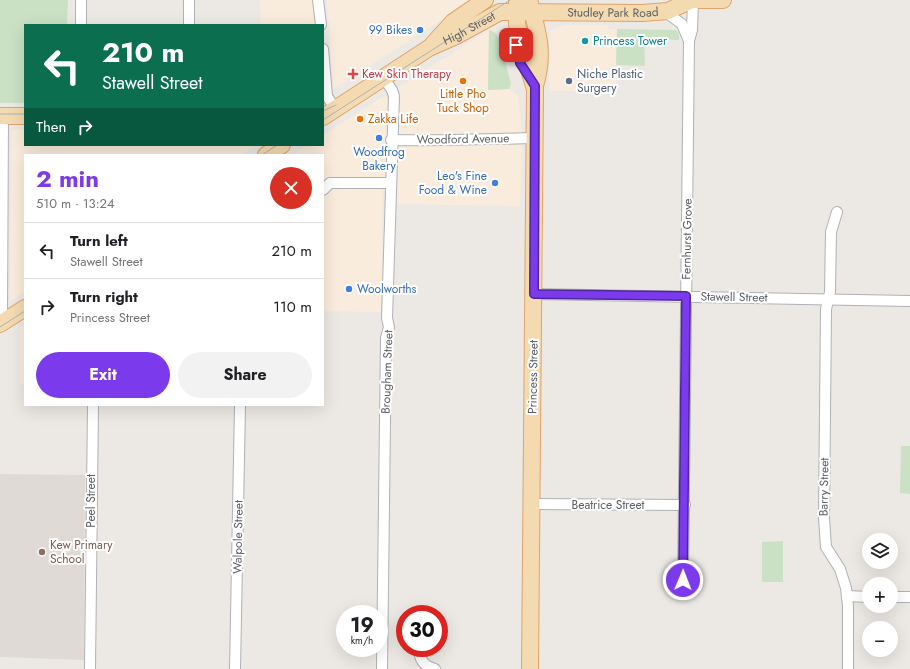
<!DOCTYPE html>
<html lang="en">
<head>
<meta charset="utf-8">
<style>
	:root { --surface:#fff; --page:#f2f2f2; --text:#202124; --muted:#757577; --line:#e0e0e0; --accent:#7c3aed }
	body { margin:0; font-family:Jost,sans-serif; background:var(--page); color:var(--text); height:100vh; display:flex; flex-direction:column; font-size:15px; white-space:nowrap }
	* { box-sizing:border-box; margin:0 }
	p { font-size:13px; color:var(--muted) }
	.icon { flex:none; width:22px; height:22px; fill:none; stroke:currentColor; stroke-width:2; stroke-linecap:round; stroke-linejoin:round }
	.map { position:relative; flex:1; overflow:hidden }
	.drawer { position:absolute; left:24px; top:154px; width:300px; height:252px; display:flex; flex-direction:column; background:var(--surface); border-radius:0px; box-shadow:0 4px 16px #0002 }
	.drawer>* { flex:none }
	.banner { position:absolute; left:24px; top:24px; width:300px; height:122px; border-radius:0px; box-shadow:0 4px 16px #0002; background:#0b6e4f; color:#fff; overflow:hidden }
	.fabs { position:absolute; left:862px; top:533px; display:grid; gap:8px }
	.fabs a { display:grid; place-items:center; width:36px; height:36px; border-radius:50%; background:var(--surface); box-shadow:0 4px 16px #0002; font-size:20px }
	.speed { position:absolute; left:336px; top:605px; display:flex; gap:8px; font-size:20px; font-weight:700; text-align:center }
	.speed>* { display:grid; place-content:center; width:52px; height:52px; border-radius:50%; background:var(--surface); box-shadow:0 4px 16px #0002; line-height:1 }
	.speed small { font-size:10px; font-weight:400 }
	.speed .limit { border:6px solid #d22; background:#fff; color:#111 }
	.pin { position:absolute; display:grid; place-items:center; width:34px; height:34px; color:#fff; margin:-17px; border-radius:8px; box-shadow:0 2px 6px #0006 }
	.me { position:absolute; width:44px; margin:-22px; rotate:1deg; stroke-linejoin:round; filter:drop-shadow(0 0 3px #0008) }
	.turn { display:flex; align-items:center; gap:14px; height:84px; padding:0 12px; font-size:18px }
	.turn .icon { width:52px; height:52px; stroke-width:2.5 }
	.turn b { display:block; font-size:28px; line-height:34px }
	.then { display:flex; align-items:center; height:38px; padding:0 12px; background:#0003; gap:8px; font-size:15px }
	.round { display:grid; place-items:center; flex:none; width:42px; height:42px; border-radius:21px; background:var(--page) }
	.overview { display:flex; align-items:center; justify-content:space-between; height:68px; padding:0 12px }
	h1 { font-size:24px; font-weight:700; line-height:30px; color:var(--accent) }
	.primary-button { display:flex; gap:8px; margin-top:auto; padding:8px 12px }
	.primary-button a { flex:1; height:46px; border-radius:24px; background:var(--accent); color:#fff; font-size:16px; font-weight:700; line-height:46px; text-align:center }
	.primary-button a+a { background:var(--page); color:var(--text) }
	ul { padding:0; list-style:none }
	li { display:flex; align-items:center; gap:12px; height:56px; padding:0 12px; border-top:1px solid var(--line) }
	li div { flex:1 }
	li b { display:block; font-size:15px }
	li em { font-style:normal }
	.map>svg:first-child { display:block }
	.commercial { fill:#f9ecdc }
	.education { fill:#dfdad5 }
	.green { fill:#cae1c4 }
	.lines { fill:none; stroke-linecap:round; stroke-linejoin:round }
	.street-casing { stroke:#afb2b5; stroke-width:12 }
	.primary-casing { stroke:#dfa36b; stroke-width:18 }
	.street { stroke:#fff; stroke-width:10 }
	.primary { stroke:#f4dab1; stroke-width:16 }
	.tram { stroke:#b0b1b1; stroke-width:1 }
	.route-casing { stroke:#51269a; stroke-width:10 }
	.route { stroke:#7c3aed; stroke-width:7 }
	.shop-dot { fill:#3f7fe0; stroke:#fff; stroke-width:1.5 }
	.culture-dot { fill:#0f9aa8; stroke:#fff; stroke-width:1.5 }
	.health-dot { fill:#e0444e; stroke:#fff; stroke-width:1.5 }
	.food-dot { fill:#e8710a; stroke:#fff; stroke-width:1.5 }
	.service-dot { fill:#5c6f8a; stroke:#fff; stroke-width:1.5 }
	.education-dot { fill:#8d6e63; stroke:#fff; stroke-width:1.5 }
	.labels { text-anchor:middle; stroke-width:4; stroke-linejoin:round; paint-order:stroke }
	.street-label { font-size:12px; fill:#5c6063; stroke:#fff }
	.shop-label { font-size:12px; fill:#366cbe; stroke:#fff; text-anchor:end }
	.culture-label { font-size:12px; fill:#0d838f; stroke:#fff; text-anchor:start }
	.health-label { font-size:12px; fill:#be3a42; stroke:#fff; text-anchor:start }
	.service-label { font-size:12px; fill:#4e5e75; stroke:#fff; text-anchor:start }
	.food-label { font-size:12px; fill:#c56008; stroke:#fff }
	.education-label { font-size:12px; fill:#785e54; stroke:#fff; text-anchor:start }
</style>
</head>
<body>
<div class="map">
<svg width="910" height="669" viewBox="0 0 910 669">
	<rect width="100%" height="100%" fill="#ece9e4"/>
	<g class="commercial">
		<polygon points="260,0 314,0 317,25 261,25"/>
		<polygon points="327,0 473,0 333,89"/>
		<polygon points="564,25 608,25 608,29 617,29 616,91 549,91 550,31"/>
		<polygon points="489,30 488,90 509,89 518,96 522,135 520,206 397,204 399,87"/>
		<polygon points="384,96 388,98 386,173 383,186 381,312 323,311 323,155 292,155 308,145 323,145 323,135"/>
		<polygon points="12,130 25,130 25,145 256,145 241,155 25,155 25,292 10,301"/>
		<polygon points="25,324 25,384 20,384 20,327"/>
	</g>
	<polygon class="education" points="0,474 85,475 84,660 0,657"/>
	<g class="green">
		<polygon points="0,0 68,0 67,25 25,25 25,103 0,103"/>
		<polygon points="617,29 676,30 679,33 679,40 644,39 645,66 616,65"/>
		<polygon points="489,30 494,32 499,38 511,84 509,89 488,90"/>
		<polygon points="901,446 910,446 910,494 900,493"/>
		<polygon points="783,541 783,582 762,582 762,542"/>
	</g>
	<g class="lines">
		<g class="street-casing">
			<g id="street">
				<polyline points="189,0 189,25"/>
				<polyline points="318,0 321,25"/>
				<polyline points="664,11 682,24 689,41"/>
				<polyline points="81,25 81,0"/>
				<polyline points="323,49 327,96 335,109"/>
				<polyline points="3,116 2,317 4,321"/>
				<path d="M 391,140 C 439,141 487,139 535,138"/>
				<polyline points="323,190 330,183 391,183"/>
				<polyline points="837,212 831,232 830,292 826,309 824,518 826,547 840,569 846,588 848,606 848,669"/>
				<polyline points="534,294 910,301"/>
				<polyline points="531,504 685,505"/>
				<polyline points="683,580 689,41 692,30 693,1"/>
				<polyline points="847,596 869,597"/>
				<polyline points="891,597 910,597"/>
				<path d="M 419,652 C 421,662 425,666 435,669"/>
				<polyline points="90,669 93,405"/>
				<polyline points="235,669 240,405"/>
				<polyline points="382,669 386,338 389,327 387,318 394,96 392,90 383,77"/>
			</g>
		</g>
		<g class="primary-casing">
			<g id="primary">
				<polyline points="517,0 517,24 525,57 535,89 530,669"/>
				<path d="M 529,0 C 538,32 545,53 535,86"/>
				<polyline points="687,0 723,0"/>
				<polyline points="433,44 453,22 485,0"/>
				<polyline points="0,116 25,116"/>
				<path id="s1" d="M 323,117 L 429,48 L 456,36 L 500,12 L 642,13 L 668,11 L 690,1"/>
				<polyline points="266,155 282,145"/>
				<polyline points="0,324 25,308"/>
			</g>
		</g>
		<use href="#street" class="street"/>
		<use href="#primary" class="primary"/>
		<g class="tram">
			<polyline points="323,111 336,105"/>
			<polyline points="0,114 25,114"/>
			<polyline points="323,120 510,0"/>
			<polyline points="262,155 277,145"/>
			<polyline points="0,327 25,311"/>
		</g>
	</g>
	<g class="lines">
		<g class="route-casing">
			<polyline id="route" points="516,45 520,63 535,86 534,294 686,296 683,580"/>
		</g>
		<use href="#route" class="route"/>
	</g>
	<g class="shop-dot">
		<circle cx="420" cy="30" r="4"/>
		<circle cx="379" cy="138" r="4"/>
		<circle cx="495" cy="183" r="4"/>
		<circle cx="349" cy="289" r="4"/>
	</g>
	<circle class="culture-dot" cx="585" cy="41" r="4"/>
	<path class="health-dot" d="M351 68h4v4h4v4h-4v4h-4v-4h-4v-4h4z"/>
	<g class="food-dot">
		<circle cx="463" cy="81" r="4"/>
		<circle cx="360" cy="119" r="4"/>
	</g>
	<circle class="service-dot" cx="569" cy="81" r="4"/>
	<circle class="education-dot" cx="42" cy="552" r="4"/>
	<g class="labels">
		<g class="street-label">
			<text dy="4" stroke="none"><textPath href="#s1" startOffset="319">Studley Park Road</textPath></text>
			<text dy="4" stroke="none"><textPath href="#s1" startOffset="171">High Street</textPath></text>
			<text transform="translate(463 139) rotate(-1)" y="4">Woodford Avenue</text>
			<text transform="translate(687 239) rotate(-89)" y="4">Fernhurst Grove</text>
			<text transform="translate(734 297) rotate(1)" y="4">Stawell Street</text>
			<text transform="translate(387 372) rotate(-88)" y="4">Brougham Street</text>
			<text transform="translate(533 377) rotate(-89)" y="4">Princess Street</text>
			<text transform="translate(824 487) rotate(-89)" y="4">Barry Street</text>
			<text transform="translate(91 501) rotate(-90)" y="4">Peel Street</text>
			<text x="608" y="509">Beatrice Street</text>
			<text transform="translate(238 537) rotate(-89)" y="4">Walpole Street</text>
		</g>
		<g class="shop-label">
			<text x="412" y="34">99 Bikes</text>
			<text x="379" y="156" text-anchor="middle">Woodfrog<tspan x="379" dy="14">Bakery</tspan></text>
			<text x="487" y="180">Leo's Fine<tspan x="487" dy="14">Food &amp; Wine</tspan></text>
			<text x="357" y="293" text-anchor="start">Woolworths</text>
		</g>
		<g class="culture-label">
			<text x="593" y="45">Princess Tower</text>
		</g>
		<g class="health-label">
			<text x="362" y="78">Kew Skin Therapy</text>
		</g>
		<g class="service-label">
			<text x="577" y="78">Niche Plastic<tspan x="577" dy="14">Surgery</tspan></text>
		</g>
		<g class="food-label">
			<text x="463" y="98">Little Pho<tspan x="463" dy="14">Tuck Shop</tspan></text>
			<text x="368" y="123" text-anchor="start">Zakka Life</text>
		</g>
		<g class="education-label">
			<text x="50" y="549">Kew Primary<tspan x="50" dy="14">School</tspan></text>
		</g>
	</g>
</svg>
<div class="fabs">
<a><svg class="icon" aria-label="layers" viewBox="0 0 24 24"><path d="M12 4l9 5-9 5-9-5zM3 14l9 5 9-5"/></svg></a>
<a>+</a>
<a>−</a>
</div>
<div class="speed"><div>19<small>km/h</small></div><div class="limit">30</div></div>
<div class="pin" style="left:516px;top:45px;background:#d93025"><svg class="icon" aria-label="arrive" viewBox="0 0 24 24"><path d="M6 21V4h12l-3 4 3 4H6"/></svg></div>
<svg class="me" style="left:683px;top:580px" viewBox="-20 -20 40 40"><circle r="17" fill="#7c3aed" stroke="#fff" stroke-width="3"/><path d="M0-11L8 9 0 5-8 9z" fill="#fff"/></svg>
<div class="banner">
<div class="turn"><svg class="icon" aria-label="left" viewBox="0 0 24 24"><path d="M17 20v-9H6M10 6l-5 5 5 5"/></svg><div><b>210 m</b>Stawell Street</div></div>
<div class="then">Then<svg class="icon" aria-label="right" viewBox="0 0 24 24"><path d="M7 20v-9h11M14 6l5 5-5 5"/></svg></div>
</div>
<section class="drawer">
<div class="overview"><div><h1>2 min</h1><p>510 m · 13:24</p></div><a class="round" style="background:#d93025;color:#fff"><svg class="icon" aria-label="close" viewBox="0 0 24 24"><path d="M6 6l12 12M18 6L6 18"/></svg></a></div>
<ul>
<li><svg class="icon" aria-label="left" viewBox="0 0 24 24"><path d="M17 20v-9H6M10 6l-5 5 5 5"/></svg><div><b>Turn left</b><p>Stawell Street</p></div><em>210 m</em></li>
<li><svg class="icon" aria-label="right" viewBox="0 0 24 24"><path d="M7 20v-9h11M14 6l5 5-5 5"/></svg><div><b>Turn right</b><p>Princess Street</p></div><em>110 m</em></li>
</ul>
<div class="primary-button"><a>Exit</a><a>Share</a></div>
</section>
</div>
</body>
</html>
